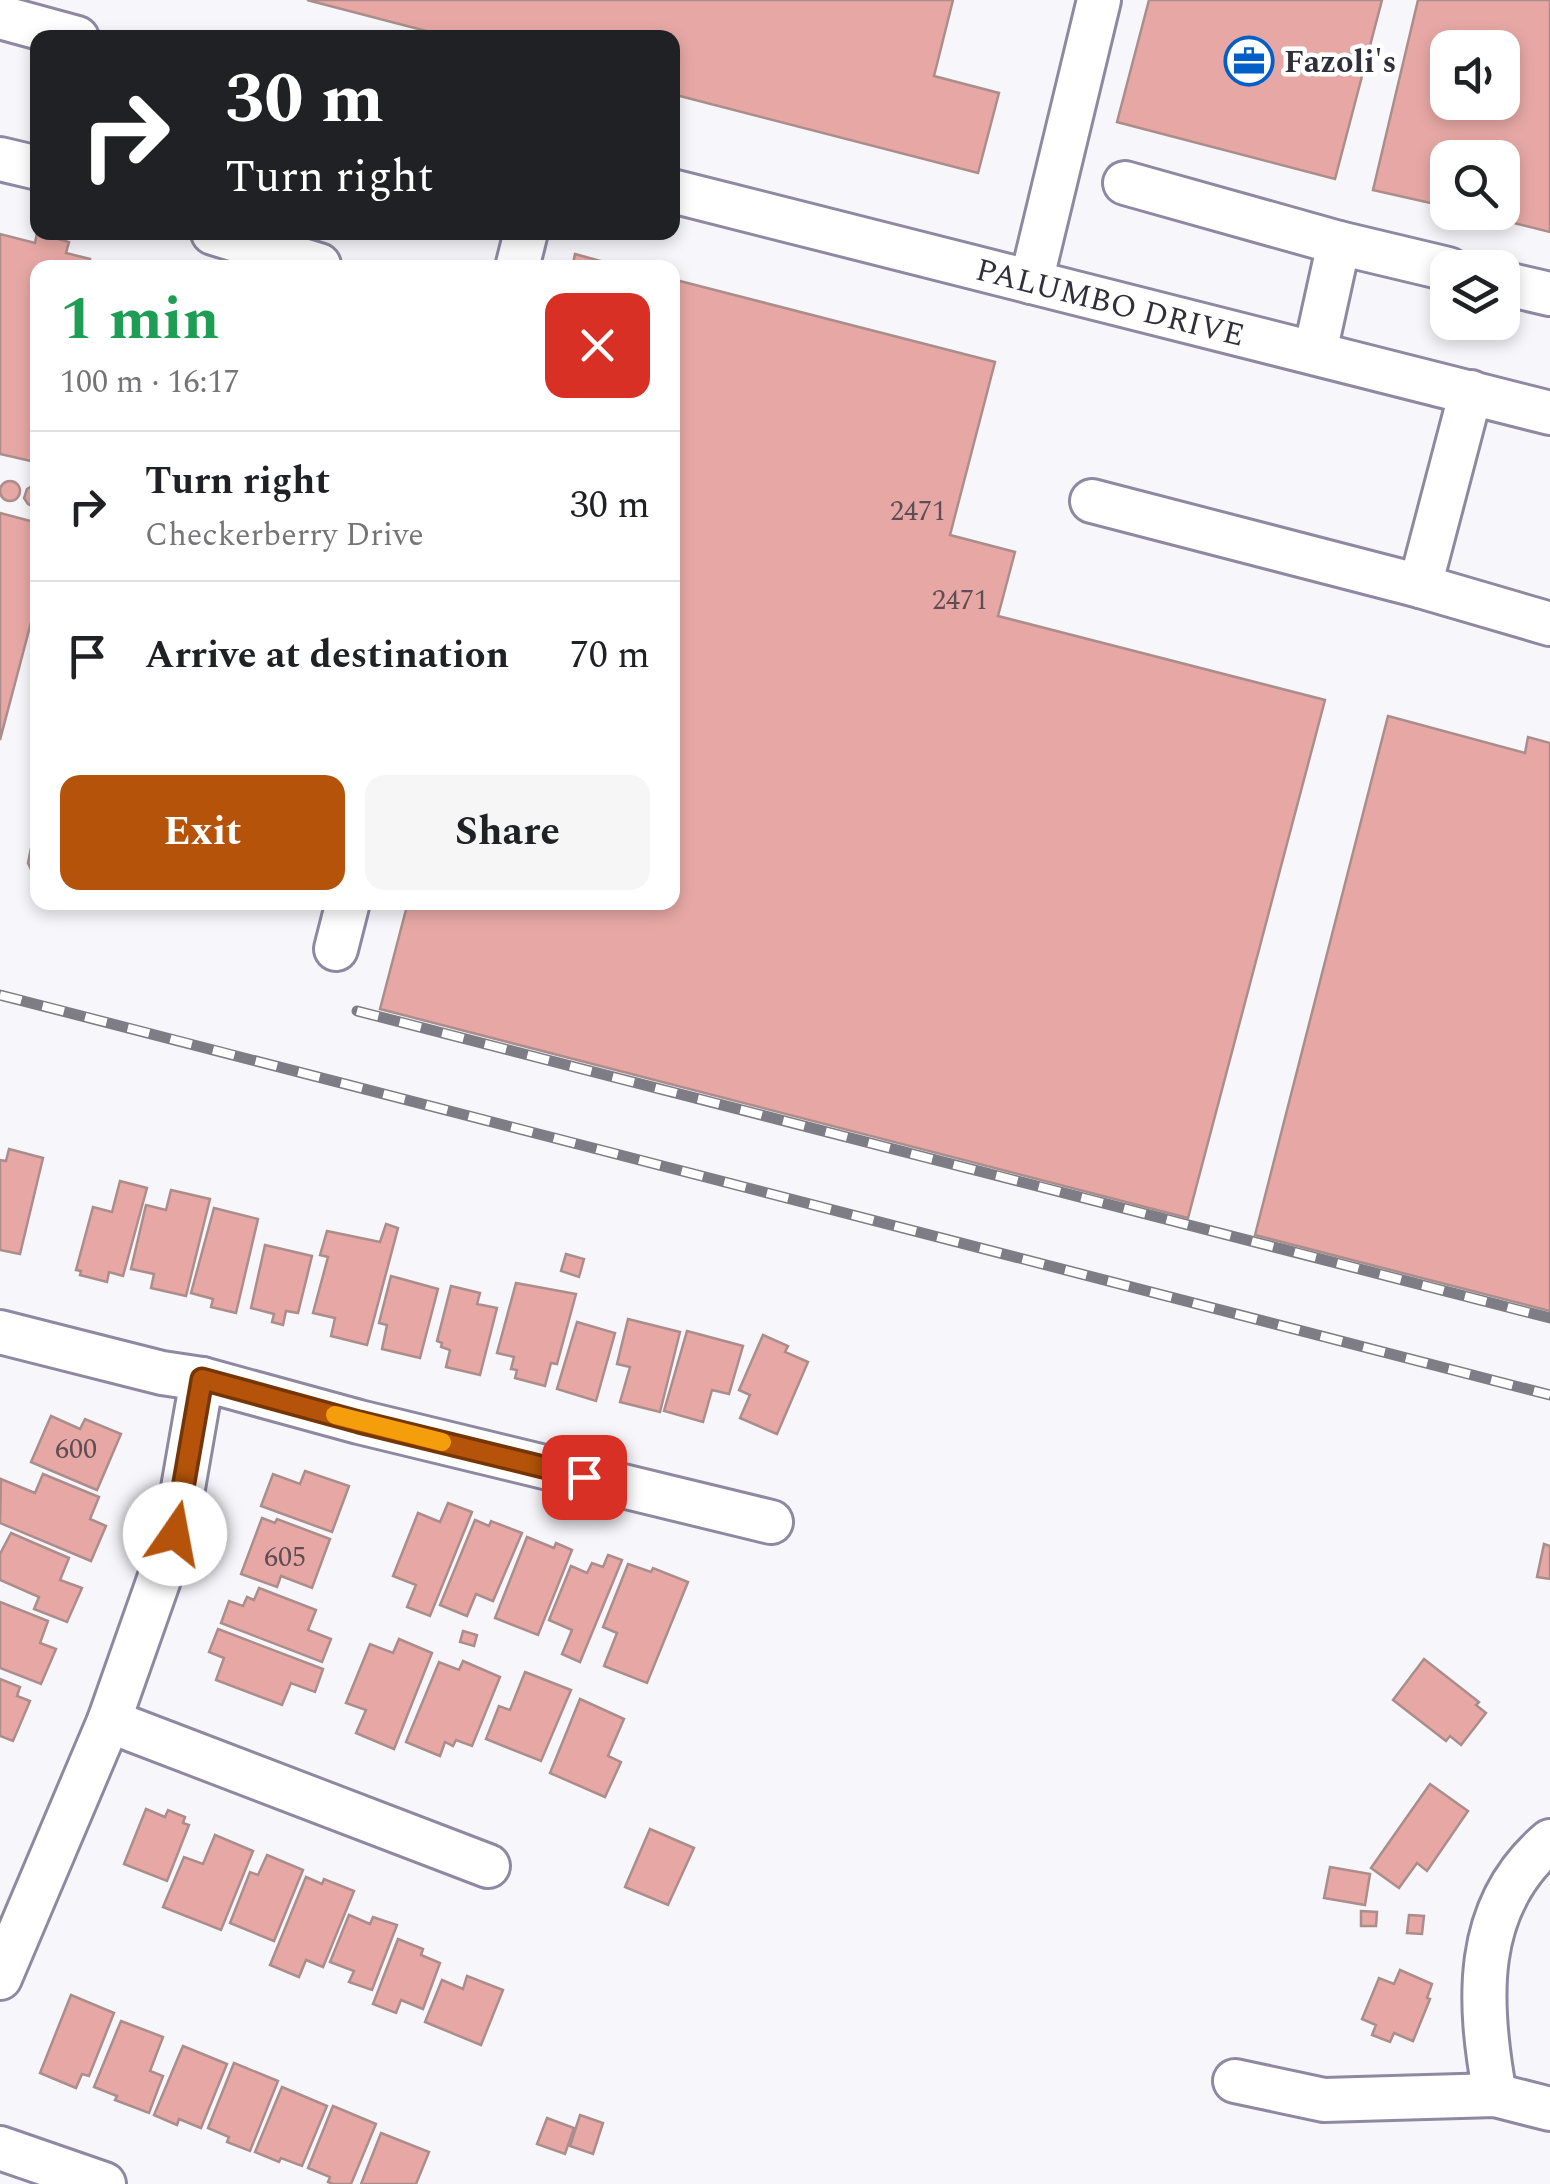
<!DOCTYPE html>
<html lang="en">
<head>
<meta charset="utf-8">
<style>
	:root { --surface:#fff; --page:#f6f6f6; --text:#202124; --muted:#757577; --line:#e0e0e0; --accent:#b45309 }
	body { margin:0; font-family:Spectral,serif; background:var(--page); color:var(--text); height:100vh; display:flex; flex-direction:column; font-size:38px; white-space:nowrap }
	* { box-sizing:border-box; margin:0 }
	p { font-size:32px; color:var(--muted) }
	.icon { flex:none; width:55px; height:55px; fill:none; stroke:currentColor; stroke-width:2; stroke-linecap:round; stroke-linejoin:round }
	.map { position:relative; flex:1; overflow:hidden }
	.details { position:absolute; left:30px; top:260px; width:650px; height:650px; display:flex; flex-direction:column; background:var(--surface); border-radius:20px; box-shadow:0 5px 15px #0003 }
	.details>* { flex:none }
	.guide { position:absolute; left:30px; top:30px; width:650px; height:210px; border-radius:20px; box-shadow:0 5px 15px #0003; background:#202124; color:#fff; overflow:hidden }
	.buttons { position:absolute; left:1430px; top:30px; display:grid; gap:20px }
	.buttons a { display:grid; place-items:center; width:90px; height:90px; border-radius:20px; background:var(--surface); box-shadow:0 5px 15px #0003; font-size:50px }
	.pin { position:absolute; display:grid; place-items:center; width:85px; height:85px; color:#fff; margin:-42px; border-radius:20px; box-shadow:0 5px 15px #0006 }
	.me { position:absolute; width:110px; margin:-55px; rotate:12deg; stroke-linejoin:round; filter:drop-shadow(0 0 8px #0008) }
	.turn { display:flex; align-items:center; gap:35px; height:210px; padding:0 30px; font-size:45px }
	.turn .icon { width:130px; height:130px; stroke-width:2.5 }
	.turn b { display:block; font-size:70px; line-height:85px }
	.round { display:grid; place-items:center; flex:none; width:105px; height:105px; border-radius:20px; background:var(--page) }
	.overview { display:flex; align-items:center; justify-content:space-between; height:170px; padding:0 30px }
	h1 { font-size:60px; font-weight:700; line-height:75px; color:#1e9e55 }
	.cta { display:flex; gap:20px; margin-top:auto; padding:20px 30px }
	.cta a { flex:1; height:115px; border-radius:20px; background:var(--accent); color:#fff; font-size:40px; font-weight:700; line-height:115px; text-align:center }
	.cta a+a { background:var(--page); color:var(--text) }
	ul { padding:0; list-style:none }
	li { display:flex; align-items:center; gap:30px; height:150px; padding:0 30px; border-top:2px solid var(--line) }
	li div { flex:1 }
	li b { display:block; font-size:38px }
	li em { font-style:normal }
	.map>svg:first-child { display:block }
	.building { fill:#e7a8a5; stroke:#ab8d8b; stroke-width:2.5; fill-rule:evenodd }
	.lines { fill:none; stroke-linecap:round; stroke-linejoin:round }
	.minor-casing { stroke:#8e89a1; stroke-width:48 }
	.minor { stroke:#fff; stroke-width:42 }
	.rail-casing { stroke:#7e7d85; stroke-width:11 }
	.rail { stroke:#fff; stroke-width:8; stroke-dasharray:22; stroke-linecap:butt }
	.route-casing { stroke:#753606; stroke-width:25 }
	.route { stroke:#b45309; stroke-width:18 }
	.slow { stroke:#f59e0b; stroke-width:18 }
	.labels { text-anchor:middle; stroke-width:9; stroke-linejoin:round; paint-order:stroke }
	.number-label { font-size:28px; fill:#5e4d54 }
	.poi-label { font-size:32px; font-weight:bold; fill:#312f39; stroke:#fff; text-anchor:start }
	.street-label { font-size:32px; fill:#312f39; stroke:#fff }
</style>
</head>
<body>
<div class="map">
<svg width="1550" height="2184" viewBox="0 0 1550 2184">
	<rect width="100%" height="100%" fill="#f7f6fb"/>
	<g class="building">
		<polygon points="307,0 953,0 934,76 999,93 978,173 672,94 672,38 453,38"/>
		<polygon points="1149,0 1382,0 1335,179 1117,122"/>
		<path d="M 1418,0 L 1550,0 L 1550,232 L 1469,212 L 1502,212 L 1502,158 L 1448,158 L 1448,207 L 1373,190 ZM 1448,48 L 1502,48 L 1502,102 L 1448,102 Z"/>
		<polygon points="37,233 69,242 66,253 90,259 88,268 38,268 35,462 0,454 0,234 35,243"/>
		<polygon points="575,254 626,268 572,268"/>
		<polygon points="672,279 995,362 950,535 1015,552 998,616 1325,700 1188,1218 380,1009 408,902 672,902"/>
		<circle cx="10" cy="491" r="10"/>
		<polygon points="32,486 38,487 38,506 34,507 28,504 24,498 27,489"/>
		<polygon points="0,513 38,523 38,596 0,740"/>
		<polygon points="1388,716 1525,753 1528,737 1550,743 1550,1311 1255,1235"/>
		<polygon points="38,838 38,884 28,863 31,848"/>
		<polygon points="9,1149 43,1158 20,1254 0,1250 0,1160 6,1161"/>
		<polygon points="120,1181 147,1188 123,1276 109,1272 107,1282 80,1275 81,1271 76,1270 93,1207 112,1212"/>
		<polygon points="171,1190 210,1199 186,1296 151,1288 154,1274 131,1269 146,1205 166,1210"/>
		<polygon points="214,1208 258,1219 236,1313 211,1307 213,1299 191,1293"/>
		<polygon points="386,1224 398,1228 367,1345 331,1336 335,1318 313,1313 328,1257 320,1255 327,1231 380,1242"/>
		<polygon points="265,1245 312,1256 298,1313 286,1311 283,1325 272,1322 274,1314 251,1308"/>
		<polygon points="566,1254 584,1259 579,1277 561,1271"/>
		<polygon points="391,1276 438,1289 420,1358 382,1349 387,1325 379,1323"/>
		<polygon points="516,1283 576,1294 557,1364 551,1363 545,1386 515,1378 517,1370 511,1369 514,1357 497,1353"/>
		<polygon points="451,1286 480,1293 477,1304 497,1308 480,1375 446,1367 450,1350 441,1347 442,1343 437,1341"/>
		<polygon points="628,1319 680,1332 660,1412 620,1402 630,1367 617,1364"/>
		<polygon points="577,1322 615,1333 596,1401 557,1389"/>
		<polygon points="687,1331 743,1346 729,1394 712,1390 703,1422 664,1411"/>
		<polygon points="763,1335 788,1346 785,1352 808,1362 777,1434 740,1418 750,1395 739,1390"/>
		<polygon points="51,1416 80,1429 85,1419 121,1434 97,1490 31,1462"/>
		<polygon points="305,1471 349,1486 332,1532 261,1506 273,1474 300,1484"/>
		<polygon points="43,1474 99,1497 90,1519 106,1526 91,1561 0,1523 1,1479 35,1493"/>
		<polygon points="448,1503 472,1512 430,1616 407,1607 416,1585 393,1576 418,1513 440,1522"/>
		<polygon points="262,1518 275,1523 277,1519 330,1539 312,1588 281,1576 277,1587 241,1574"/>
		<polygon points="475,1520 489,1526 491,1521 522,1533 493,1601 476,1594 467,1616 440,1605"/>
		<polygon points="11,1533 69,1558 60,1580 82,1588 67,1622 34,1609 39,1597 0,1580 0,1554"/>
		<polygon points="527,1537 554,1548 556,1543 572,1550 538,1635 495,1618"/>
		<polygon points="1544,1544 1550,1546 1550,1579 1537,1577"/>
		<polygon points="608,1555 622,1560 580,1662 562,1654 572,1630 549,1620 571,1566 587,1573 592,1563 603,1567"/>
		<polygon points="628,1564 651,1572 653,1568 688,1582 647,1683 604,1666 617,1633 603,1627"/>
		<polygon points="259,1588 316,1610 308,1630 331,1639 322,1662 221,1623 229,1601 243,1606 247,1597 254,1600"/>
		<polygon points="0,1602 48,1621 40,1643 56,1649 41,1684 0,1668"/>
		<polygon points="218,1629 323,1669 315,1692 291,1683 282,1705 216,1680 224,1658 209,1652"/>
		<polygon points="463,1631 477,1635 474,1646 460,1642"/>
		<polygon points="399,1639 432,1653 394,1749 356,1733 366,1710 346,1703 370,1644 393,1653"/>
		<polygon points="1424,1659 1479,1702 1476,1705 1486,1713 1461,1745 1450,1736 1446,1741 1393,1700"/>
		<polygon points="463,1661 500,1677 472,1746 456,1740 453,1746 445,1742 440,1756 406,1742 439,1662 459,1670"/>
		<polygon points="525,1672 571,1690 541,1761 486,1739 499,1706 510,1710"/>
		<polygon points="0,1679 20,1687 17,1696 30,1701 13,1741 0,1736"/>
		<polygon points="580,1699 624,1719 608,1756 621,1762 605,1797 550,1773"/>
		<polygon points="1430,1784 1468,1811 1427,1871 1417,1863 1399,1888 1371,1868"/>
		<polygon points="146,1809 165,1817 168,1810 185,1817 183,1823 189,1825 167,1881 124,1864"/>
		<polygon points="650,1829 694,1848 668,1905 625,1887"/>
		<polygon points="215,1835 253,1851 221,1930 163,1907 184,1857 203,1864"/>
		<polygon points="267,1855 303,1870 274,1941 230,1923 250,1872 258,1875"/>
		<polygon points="1330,1867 1370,1874 1365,1905 1324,1898"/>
		<polygon points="306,1877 322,1884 324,1879 354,1891 323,1967 306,1960 299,1977 270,1965"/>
		<polygon points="1361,1911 1377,1912 1376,1926 1361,1926"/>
		<polygon points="349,1915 370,1924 373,1917 397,1925 372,1990 349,1982 354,1971 330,1962"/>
		<polygon points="1409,1915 1424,1916 1422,1934 1407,1933"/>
		<polygon points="398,1939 423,1949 421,1955 440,1963 423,2009 401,2000 396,2013 373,2004"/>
		<polygon points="1400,1970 1432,1984 1427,1998 1430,1999 1413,2041 1394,2033 1390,2042 1372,2035 1376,2025 1362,2019 1379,1978 1394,1984"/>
		<polygon points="467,1976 503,1990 481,2045 425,2022 442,1980 463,1989"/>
		<polygon points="71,1995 114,2013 89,2076 82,2074 76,2088 40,2073"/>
		<polygon points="121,2021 163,2037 150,2071 163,2076 149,2113 115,2100 117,2096 94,2087"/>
		<polygon points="183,2046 227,2064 201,2128 179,2119 177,2125 154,2115"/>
		<polygon points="234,2063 278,2081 250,2151 227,2142 229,2137 208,2128"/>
		<polygon points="282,2087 327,2106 302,2166 281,2158 279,2162 255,2152"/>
		<polygon points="333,2106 376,2124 351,2184 333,2184 328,2182 330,2177 308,2168"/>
		<polygon points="580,2115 603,2123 593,2154 570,2146"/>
		<polygon points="547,2118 574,2128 565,2154 537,2144"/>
		<polygon points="381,2133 429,2152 416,2184 361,2184"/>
	</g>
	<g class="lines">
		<g class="minor-casing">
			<g id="minor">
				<polyline points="0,17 77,38"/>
				<polyline points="0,159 38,168"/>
				<polyline points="1125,183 1339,243"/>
				<path id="s1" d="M 672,191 L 1550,413"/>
				<polyline points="213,233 319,265 318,268"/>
				<polyline points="517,268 526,232"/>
				<polyline points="1031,282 1099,0"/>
				<polyline points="1502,283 1550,294"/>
				<polyline points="1315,352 1339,243 1448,269"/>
				<polyline points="1092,501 1420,586 1550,624"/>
				<polyline points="1420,586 1471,392"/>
				<polyline points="336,949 348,902"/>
				<polyline points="0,1332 162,1373 202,1379 359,1422 771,1522"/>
				<polyline points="109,1721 488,1866"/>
				<polyline points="0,1978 109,1721 175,1534 202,1379"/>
				<polyline points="1235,2081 1324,2100 1495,2095 1550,2109"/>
				<path d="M 1495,2095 C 1478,2003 1472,1907 1550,1841"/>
				<polyline points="0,2148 104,2184"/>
			</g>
		</g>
		<use href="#minor" class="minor"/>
		<g class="rail-casing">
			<g id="rail">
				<polyline points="0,995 1550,1395"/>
				<polyline points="357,1011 1550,1318"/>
			</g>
		</g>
		<use href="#rail" class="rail"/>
	</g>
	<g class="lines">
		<g class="route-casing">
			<polyline id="route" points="175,1534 202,1379 359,1422 584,1477"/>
		</g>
		<use href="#route" class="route"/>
		<polyline class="slow" points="335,1415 442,1442"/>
	</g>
	<defs>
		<g id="office-ring" transform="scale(2.5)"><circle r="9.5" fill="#fff" stroke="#035fc8" stroke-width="1.5"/><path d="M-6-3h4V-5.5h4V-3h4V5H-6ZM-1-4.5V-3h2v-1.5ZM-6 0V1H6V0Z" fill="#035fc8"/></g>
	</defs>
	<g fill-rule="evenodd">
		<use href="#office-ring" x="1249" y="61"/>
	</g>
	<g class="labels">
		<g class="number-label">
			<text x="918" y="520">2471</text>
			<text x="960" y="609">2471</text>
			<text x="76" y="1458">600</text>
			<text x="285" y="1566">605</text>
		</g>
		<g class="poi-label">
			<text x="1284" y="72">Fazoli's</text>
		</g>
		<g class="street-label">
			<text dy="11" stroke="none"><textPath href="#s1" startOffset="452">PALUMBO DRIVE</textPath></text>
		</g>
	</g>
</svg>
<div class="buttons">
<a><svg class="icon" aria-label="sound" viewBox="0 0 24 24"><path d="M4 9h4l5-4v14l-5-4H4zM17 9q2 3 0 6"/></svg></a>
<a><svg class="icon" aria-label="search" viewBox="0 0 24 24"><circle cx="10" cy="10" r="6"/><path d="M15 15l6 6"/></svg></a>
<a><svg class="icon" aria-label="layers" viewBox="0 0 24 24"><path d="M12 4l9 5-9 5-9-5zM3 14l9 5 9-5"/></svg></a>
</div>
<div class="pin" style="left:584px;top:1477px;background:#d93025"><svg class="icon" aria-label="arrive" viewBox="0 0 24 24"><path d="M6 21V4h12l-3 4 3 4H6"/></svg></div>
<svg class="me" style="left:175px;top:1534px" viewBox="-20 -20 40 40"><circle r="19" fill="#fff"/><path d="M0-13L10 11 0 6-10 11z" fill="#b45309"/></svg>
<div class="guide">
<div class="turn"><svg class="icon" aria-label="right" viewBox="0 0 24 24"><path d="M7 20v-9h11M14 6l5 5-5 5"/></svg><div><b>30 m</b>Turn right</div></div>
</div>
<section class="details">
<div class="overview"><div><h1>1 min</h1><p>100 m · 16:17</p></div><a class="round" style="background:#d93025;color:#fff"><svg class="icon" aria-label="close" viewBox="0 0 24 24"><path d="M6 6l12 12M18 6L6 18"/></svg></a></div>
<ul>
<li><svg class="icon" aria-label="right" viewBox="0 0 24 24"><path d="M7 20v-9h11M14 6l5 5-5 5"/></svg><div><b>Turn right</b><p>Checkerberry Drive</p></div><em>30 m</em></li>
<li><svg class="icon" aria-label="arrive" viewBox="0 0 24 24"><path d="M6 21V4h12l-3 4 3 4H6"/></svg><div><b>Arrive at destination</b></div><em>70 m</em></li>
</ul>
<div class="cta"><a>Exit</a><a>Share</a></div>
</section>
</div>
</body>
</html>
